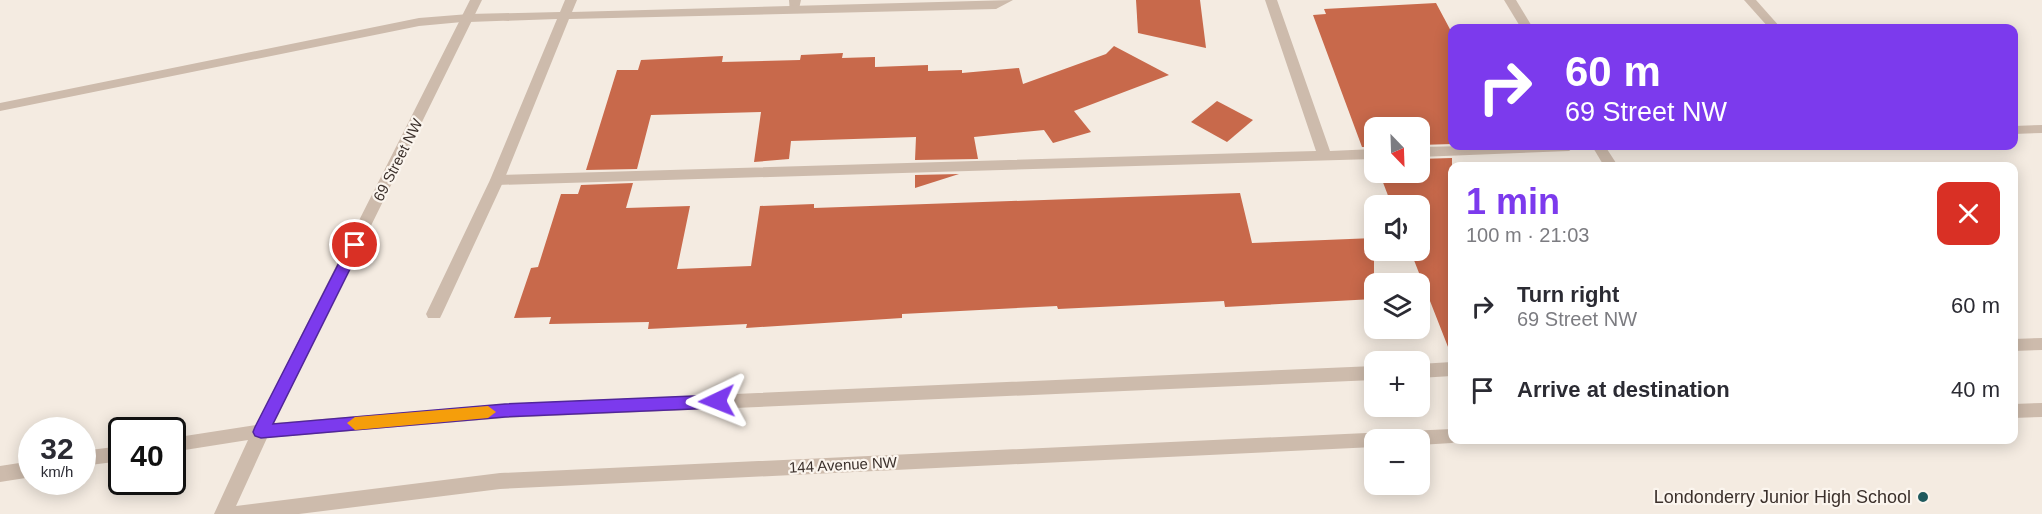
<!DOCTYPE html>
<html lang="en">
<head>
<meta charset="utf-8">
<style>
	:root { --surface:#fff; --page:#f2f2f3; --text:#2b2b33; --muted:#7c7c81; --accent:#7c3aed }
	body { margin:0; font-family:Helvetica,sans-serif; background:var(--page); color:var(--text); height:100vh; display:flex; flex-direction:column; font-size:22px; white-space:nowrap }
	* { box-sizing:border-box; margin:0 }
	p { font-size:20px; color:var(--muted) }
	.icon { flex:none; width:33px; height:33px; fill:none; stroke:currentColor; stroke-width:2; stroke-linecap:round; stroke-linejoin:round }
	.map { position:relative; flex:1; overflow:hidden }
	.panel { position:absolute; left:1448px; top:162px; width:570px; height:282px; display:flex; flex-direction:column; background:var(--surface); border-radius:12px; box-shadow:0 3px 15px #0003 }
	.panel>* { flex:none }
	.banner { position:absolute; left:1448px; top:24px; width:570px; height:126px; border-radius:12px; box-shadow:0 3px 15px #0003; background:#7c3aed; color:#fff; overflow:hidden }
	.needle { width:39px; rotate:157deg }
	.controls { position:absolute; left:1364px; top:117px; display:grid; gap:12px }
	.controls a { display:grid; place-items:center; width:66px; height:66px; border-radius:12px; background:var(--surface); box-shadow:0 3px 15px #0003; font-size:30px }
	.speed { position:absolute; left:18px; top:417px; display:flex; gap:12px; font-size:30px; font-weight:700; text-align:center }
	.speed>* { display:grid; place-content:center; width:78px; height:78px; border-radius:50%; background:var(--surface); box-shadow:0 3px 15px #0003; line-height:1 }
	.speed small { font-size:15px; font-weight:400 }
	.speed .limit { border:3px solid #111; border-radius:9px; background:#fff; color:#111 }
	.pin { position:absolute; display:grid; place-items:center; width:51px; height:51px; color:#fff; margin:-26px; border:3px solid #fff; border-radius:50%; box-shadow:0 2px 6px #0007 }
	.me { position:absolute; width:66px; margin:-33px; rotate:268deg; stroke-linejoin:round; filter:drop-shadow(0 0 4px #0008) }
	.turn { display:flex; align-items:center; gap:21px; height:126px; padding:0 18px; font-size:27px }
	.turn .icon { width:78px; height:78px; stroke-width:2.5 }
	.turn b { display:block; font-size:42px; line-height:51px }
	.round { display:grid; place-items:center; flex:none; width:63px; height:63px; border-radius:12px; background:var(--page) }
	.head { display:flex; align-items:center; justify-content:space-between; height:102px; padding:0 18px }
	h1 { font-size:36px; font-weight:800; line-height:45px; color:var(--accent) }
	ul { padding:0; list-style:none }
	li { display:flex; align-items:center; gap:18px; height:84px; padding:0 18px }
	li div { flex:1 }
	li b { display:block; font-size:22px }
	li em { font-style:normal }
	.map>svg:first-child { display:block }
	.building { fill:#c8694b }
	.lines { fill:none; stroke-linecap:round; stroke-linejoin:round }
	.service { fill:#cdbbac; fill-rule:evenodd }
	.minor { fill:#cdbbac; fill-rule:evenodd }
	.tertiary { fill:#cdbbac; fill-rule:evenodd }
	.route { fill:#7c3aed; stroke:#51269a; stroke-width:1.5 }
	.slow { fill:#f59e0b }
	.poi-dot { fill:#1f5a5e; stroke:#fbf5ee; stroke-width:2 }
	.labels { text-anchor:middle; stroke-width:4.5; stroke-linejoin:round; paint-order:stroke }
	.street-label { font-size:15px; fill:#3b302b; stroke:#fbf5ee }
	.near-poi-label { font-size:18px; fill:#3b302b; stroke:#fbf5ee; text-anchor:end }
</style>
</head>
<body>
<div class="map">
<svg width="2042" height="514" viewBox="0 0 2042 514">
	<rect width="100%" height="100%" fill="#f4ebe1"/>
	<g class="building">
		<polygon points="1136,0 1200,0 1206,48 1138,33"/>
		<polygon points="1436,3 1452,33 1452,144 1419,145 1419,128 1374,128 1374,147 1362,147 1313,15 1326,14 1324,9"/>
		<polygon points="1114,46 1169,75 1074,111 1091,132 1053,143 1044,130 974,137 978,159 915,160 916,137 791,141 789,159 754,162 761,112 651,115 637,169 586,170 617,70 638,70 641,60 723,56 722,62 800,60 801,55 843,53 842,58 875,57 875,67 928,65 928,71 962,70 962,73 1019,68 1023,84 1106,54"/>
		<polygon points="1217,101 1253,120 1227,142 1191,122"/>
		<polygon points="1452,158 1452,351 1450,352 1410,250 1419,250 1419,206 1392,206 1379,172 1419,172 1419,159"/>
		<polygon points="959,174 915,188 915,175"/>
		<polygon points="633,183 626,208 690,206 677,269 751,266 760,206 814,204 814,208 1240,193 1252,243 1374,238 1374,299 1225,307 1224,301 1058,309 1057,306 902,314 902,318 746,328 747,324 648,329 649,322 549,324 551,317 514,318 531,268 538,267 561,194 578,194 581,185"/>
	</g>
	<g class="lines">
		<g class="service">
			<polygon points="789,0 801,0 798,13 790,13"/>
			<polygon points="1265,0 1277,0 1330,151 1374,149 1374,159 497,185 490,180 497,175 1316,151"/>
			<polygon points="1744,0 1756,0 1781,28 1769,28"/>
			<polygon points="469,14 475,18 473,21 419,26 0,111 0,103 419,18"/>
			<polygon points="2042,125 2042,133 2013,134 2013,126"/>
			<polygon points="1468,146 1576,146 1569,151 1419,157 1419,147"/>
		</g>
		<g class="minor">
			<polygon points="565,0 577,0 572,12 1013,0 996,9 569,19 504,180 442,314 440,318 428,318 426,314 490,180 557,19 469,22 463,18 469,14 560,12"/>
			<polygon points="1504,0 1516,0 1533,28 1521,28"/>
			<polygon points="1592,146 1605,146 1618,166 1604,166"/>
		</g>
		<g class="tertiary">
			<polygon points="470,0 482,0 274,423 505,404 1374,366 1374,380 505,418 267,438 236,506 500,473 1452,429 1452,440 1459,440 1452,443 1419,445 1419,440 1374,440 1374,447 500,489 299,514 214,514 248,440 172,452 172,438 256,425"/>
			<polygon points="2042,338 2042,350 2013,351 2013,339"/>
			<polygon points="1452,362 1452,376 1419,378 1419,364"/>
			<polygon points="2042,403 2042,417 2013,418 2013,404"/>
			<polygon points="122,446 122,461 82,466 82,451"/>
			<polygon points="32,461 32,477 0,482 0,466"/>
		</g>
	</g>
	<polygon class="route" points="355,241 362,245 273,424 505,404 717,395 724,401 717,408 505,417 261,438 255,436 253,432 255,427 348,245"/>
	<polygon class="slow" points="488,406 496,412 488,418 355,430 347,423 355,417"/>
	<circle class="poi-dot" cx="1923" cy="497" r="6"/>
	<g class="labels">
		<g class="street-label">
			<text transform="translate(398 160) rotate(-63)" y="5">69 Street NW</text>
			<text transform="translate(843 465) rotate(-3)" y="5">144 Avenue NW</text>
		</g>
		<g class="near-poi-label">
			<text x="1911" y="503">Londonderry Junior High School</text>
		</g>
	</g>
</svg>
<div class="controls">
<a><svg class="needle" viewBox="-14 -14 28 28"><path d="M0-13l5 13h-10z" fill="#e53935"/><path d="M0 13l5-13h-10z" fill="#7c7c81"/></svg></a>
<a><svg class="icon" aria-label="sound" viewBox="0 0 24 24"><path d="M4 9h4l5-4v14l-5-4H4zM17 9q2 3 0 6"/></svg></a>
<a><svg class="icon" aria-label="layers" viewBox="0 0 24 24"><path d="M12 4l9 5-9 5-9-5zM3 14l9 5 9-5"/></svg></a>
<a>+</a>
<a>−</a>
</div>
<div class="speed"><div>32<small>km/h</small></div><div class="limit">40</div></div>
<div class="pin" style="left:355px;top:245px;background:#d93025"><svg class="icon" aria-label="arrive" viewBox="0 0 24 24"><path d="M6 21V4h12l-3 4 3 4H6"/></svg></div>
<svg class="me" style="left:717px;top:401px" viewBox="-20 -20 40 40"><path d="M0-17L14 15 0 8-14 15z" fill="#7c3aed" stroke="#fff" stroke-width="4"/></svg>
<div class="banner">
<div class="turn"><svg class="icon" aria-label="right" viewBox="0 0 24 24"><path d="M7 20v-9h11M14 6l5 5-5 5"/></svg><div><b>60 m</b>69 Street NW</div></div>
</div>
<section class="panel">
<div class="head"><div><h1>1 min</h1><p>100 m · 21:03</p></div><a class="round" style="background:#d93025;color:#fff"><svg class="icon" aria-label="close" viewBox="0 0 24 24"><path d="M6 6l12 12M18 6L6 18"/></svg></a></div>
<ul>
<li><svg class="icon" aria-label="right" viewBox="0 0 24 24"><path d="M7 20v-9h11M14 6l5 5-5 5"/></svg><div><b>Turn right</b><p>69 Street NW</p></div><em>60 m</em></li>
<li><svg class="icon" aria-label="arrive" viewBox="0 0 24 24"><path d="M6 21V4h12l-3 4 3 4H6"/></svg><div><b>Arrive at destination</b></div><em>40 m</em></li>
</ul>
</section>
</div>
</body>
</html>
